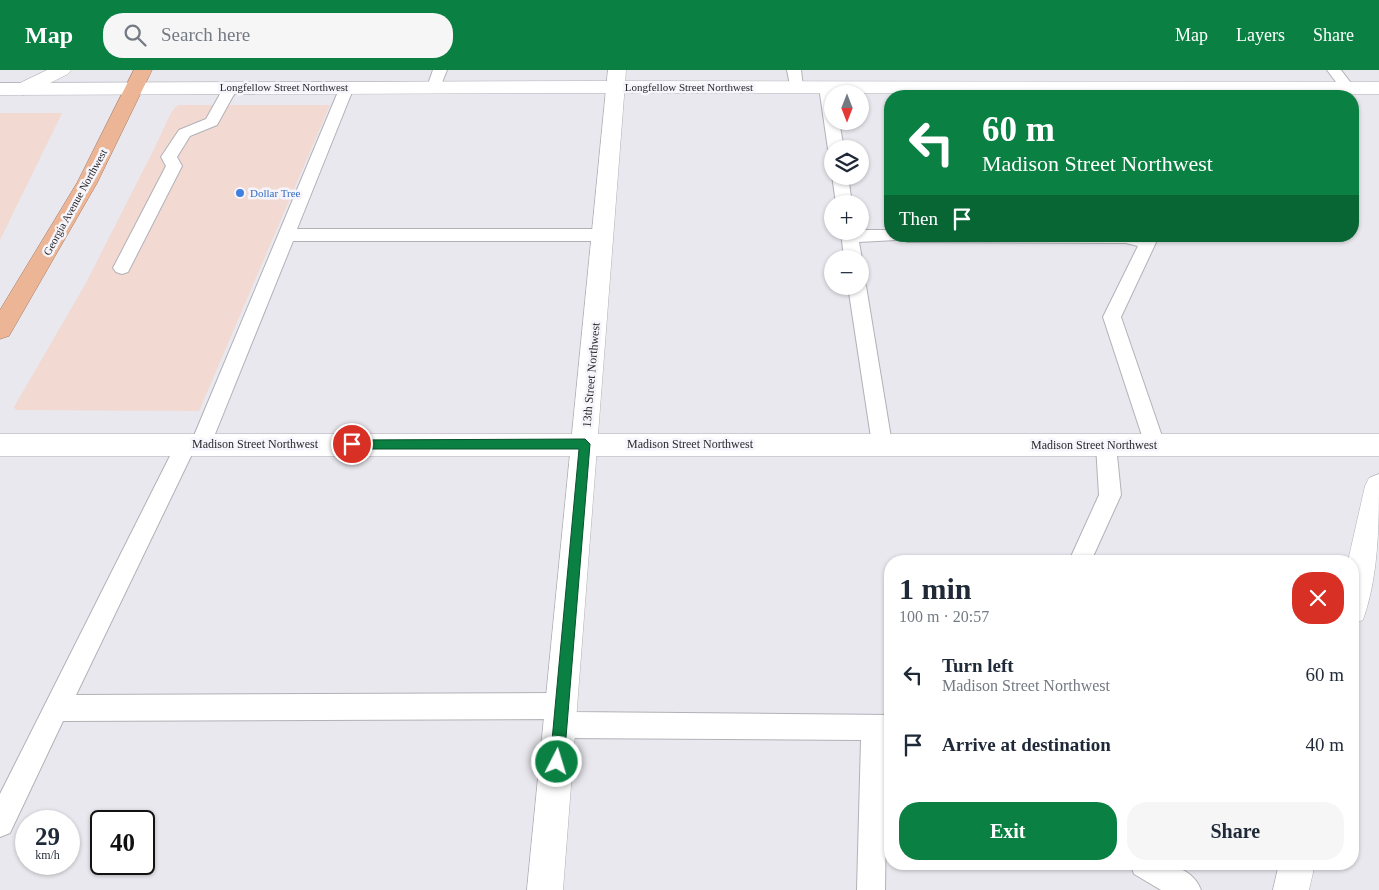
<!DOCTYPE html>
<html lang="en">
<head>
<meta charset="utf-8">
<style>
	:root { --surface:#fff; --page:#f6f6f7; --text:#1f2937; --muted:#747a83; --accent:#0b8043 }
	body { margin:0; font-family:Georgia,serif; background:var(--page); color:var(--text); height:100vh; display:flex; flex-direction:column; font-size:19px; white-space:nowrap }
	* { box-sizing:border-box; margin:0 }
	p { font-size:16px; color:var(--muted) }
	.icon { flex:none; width:28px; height:28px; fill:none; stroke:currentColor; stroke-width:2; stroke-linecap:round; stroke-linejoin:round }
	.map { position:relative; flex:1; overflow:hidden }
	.panel { position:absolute; left:884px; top:485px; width:475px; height:315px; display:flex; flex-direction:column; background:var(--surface); border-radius:20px; box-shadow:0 1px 4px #0004 }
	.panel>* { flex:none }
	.hud { position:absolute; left:884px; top:20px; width:475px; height:152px; border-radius:20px; box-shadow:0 1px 4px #0004; background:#0b8043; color:#fff; overflow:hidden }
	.needle { width:32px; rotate:180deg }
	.tools { position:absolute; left:824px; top:15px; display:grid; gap:10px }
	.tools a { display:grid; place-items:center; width:45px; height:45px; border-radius:50%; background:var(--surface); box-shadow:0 1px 4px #0004; font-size:25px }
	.speed { position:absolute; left:15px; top:740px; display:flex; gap:10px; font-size:25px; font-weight:700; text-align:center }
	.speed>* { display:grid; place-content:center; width:65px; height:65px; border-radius:50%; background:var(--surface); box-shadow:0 1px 4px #0004; line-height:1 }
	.speed small { font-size:12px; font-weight:400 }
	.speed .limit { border:2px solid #111; border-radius:8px; background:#fff; color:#111 }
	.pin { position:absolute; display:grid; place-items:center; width:42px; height:42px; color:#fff; margin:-21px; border:2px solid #fff; border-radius:50%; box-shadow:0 1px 5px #0007 }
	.me { position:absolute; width:55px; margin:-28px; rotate:5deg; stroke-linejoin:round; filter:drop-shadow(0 0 4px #0008) }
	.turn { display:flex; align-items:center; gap:18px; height:105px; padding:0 15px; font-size:22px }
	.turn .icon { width:65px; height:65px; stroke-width:2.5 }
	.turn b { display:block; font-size:35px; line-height:42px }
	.then { display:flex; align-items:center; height:48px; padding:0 15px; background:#0003; gap:10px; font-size:19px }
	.round { display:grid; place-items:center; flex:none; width:52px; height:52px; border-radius:20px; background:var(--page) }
	.headline { display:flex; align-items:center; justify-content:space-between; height:85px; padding:0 15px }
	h1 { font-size:30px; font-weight:600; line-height:38px }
	.cta { display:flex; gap:10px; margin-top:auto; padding:10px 15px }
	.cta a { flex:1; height:58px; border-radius:20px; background:var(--accent); color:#fff; font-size:20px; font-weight:600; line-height:58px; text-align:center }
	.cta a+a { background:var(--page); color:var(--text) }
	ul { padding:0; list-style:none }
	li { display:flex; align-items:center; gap:15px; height:70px; padding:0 15px }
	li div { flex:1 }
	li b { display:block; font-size:19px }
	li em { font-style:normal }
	header { display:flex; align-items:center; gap:30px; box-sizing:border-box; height:70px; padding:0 25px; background:var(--accent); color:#fff }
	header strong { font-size:24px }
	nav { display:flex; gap:28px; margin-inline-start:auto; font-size:18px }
	.search { width:350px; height:45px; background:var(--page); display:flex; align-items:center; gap:12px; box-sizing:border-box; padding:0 18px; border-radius:20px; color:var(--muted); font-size:19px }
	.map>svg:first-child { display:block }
	.commercial { fill:#f2d9d1 }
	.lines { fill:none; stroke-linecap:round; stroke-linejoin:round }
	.service-casing { stroke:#b2b1b7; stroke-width:2 }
	.minor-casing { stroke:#b2b1b7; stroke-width:1 }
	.tertiary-casing { stroke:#b2b1b7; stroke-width:1 }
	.trunk-casing { stroke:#a6795f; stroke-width:1 }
	.service { fill:#fff; fill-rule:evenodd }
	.minor { fill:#fff; fill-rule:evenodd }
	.tertiary { fill:#fff; fill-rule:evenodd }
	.trunk { fill:#ecb696; fill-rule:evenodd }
	.route { fill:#0b8043; stroke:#07532c }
	.shop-dot { fill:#3f7fe0; stroke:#f6f5fb; stroke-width:2 }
	.labels { text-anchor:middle; stroke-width:5; stroke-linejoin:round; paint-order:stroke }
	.far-street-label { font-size:11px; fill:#2a292b; stroke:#f6f5fb }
	.far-shop-label { font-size:11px; fill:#366cbe; stroke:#f6f5fb; text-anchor:start }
	.street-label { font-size:12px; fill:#2a292b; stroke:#f6f5fb }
</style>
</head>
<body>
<header>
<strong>Map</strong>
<div class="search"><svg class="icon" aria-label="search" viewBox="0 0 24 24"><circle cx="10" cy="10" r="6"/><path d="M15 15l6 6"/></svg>Search here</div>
<nav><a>Map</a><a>Layers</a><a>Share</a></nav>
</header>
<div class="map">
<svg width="1379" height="820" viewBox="0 0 1379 820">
	<rect width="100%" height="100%" fill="#e9e8ee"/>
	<g class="commercial">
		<polygon points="178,35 330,35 199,341 16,340 14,337 86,213 154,79 172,41"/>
		<polygon points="0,43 62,43 0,170"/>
	</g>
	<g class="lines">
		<g class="service-casing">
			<g id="service">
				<polygon points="433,0 447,0 439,20 429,20 427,17"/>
				<polygon points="787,0 801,0 803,17 801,20 791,20"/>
				<polygon points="1327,0 1341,0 1354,17 1352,20 1342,20"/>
				<polygon points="231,13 236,14 238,17 217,55 190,66 177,87 182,96 128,202 122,204 116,202 113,198 166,96 161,87 179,60 206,49 224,17 226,14"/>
				<polygon points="347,13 352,14 354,17 297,159 603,159 609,161 612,165 609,169 603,171 293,171 211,374 208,380 201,382 194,380 76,625 562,623 571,627 575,636 572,642 890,645 890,671 887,671 885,820 857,820 861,670 560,668 551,664 547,655 550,649 63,651 10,763 0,767 0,724 179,368 186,366 193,368 340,17 342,14"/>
				<polygon points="826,13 831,14 833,17 832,51 839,51 844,79 832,79 832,83 828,79 819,17 821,14"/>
				<polygon points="1165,13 1170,14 1176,26 1162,26 1158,17 1160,14"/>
				<polygon points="832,105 848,106 852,134 836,134"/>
				<polygon points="860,160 890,160 890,166 898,166 896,170 859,172 862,189 860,192 860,189 844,189 841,161"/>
				<polygon points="900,166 1159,166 1121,247 1165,375 1162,381 1155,384 1148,381 1145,375 1103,247 1138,176 1126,173 908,172 902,170"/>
				<polygon points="860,210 863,211 866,216 892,374 889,380 882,382 875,380 872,374 848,216 860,216"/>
				<polygon points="1106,366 1113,369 1116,375 1121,425 1091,491 1069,491 1099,425 1096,375 1099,369"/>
				<path d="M 1130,794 C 1156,792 1190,792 1201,820 L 1161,820 L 1134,804 Z"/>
			</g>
		</g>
		<g class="minor-casing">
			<g id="minor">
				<polygon points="584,11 1379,12 1379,24 584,23 0,25 0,13"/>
				<rect x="0" y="364" width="1379" height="22"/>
			</g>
		</g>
		<g class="tertiary-casing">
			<g id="tertiary">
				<polygon points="47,0 71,0 68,4 30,23 23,25 16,23 14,19 16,15"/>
				<polygon points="608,0 626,0 563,820 527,820"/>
				<path d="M 1379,404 C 1379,453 1379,505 1363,550 L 1352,554 L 1352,491 L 1348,491 L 1365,416 L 1369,408 Z"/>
				<polygon points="1279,794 1315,794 1309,820 1273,820"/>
			</g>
		</g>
		<g class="trunk-casing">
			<polygon id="trunk" points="134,0 152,0 97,113 9,266 0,269 0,240 77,113"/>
		</g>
		<use href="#service" class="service"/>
		<use href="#minor" class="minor"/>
		<use href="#tertiary" class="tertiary"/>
		<use href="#trunk" class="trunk"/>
	</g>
	<polygon class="route" points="585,369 590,374 564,692 562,697 557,699 552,697 550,692 579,379 352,379 347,374 352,370"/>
	<circle class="shop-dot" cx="240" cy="123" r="5"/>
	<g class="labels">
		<g class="far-street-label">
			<text x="284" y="21">Longfellow Street Northwest</text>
			<text x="689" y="21">Longfellow Street Northwest</text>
			<text transform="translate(75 132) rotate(-61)" y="4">Georgia Avenue Northwest</text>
		</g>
		<g class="far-shop-label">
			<text x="250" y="127">Dollar Tree</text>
		</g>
		<g class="street-label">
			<text transform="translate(591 305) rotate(-85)" y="4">13th Street Northwest</text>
			<text x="255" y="378">Madison Street Northwest</text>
			<text x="690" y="378">Madison Street Northwest</text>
			<text x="1094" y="379">Madison Street Northwest</text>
		</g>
	</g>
</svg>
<div class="tools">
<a><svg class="needle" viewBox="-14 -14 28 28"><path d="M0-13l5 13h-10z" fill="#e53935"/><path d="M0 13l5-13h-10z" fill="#747a83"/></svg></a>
<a><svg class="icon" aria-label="layers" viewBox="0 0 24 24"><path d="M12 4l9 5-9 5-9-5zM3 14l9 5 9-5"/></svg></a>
<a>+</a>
<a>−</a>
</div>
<div class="speed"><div>29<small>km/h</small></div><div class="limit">40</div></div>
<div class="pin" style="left:352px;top:374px;background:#d93025"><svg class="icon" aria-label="arrive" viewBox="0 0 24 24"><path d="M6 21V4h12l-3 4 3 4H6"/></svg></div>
<svg class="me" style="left:557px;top:692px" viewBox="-20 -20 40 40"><circle r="17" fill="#0b8043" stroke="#fff" stroke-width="3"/><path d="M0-11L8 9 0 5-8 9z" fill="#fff"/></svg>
<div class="hud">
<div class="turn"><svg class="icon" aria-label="left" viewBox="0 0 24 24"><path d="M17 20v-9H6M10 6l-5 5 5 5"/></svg><div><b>60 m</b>Madison Street Northwest</div></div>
<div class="then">Then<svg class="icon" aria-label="arrive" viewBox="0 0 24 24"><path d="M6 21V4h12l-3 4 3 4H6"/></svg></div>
</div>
<section class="panel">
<div class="headline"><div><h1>1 min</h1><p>100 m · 20:57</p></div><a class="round" style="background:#d93025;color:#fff"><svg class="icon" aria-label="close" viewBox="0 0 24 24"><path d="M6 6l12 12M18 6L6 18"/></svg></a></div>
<ul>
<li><svg class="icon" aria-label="left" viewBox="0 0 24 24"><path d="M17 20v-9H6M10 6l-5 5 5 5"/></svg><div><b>Turn left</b><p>Madison Street Northwest</p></div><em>60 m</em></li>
<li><svg class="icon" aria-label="arrive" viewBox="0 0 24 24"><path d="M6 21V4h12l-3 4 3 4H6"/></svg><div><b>Arrive at destination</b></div><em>40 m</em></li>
</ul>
<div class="cta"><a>Exit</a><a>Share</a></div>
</section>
</div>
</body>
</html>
